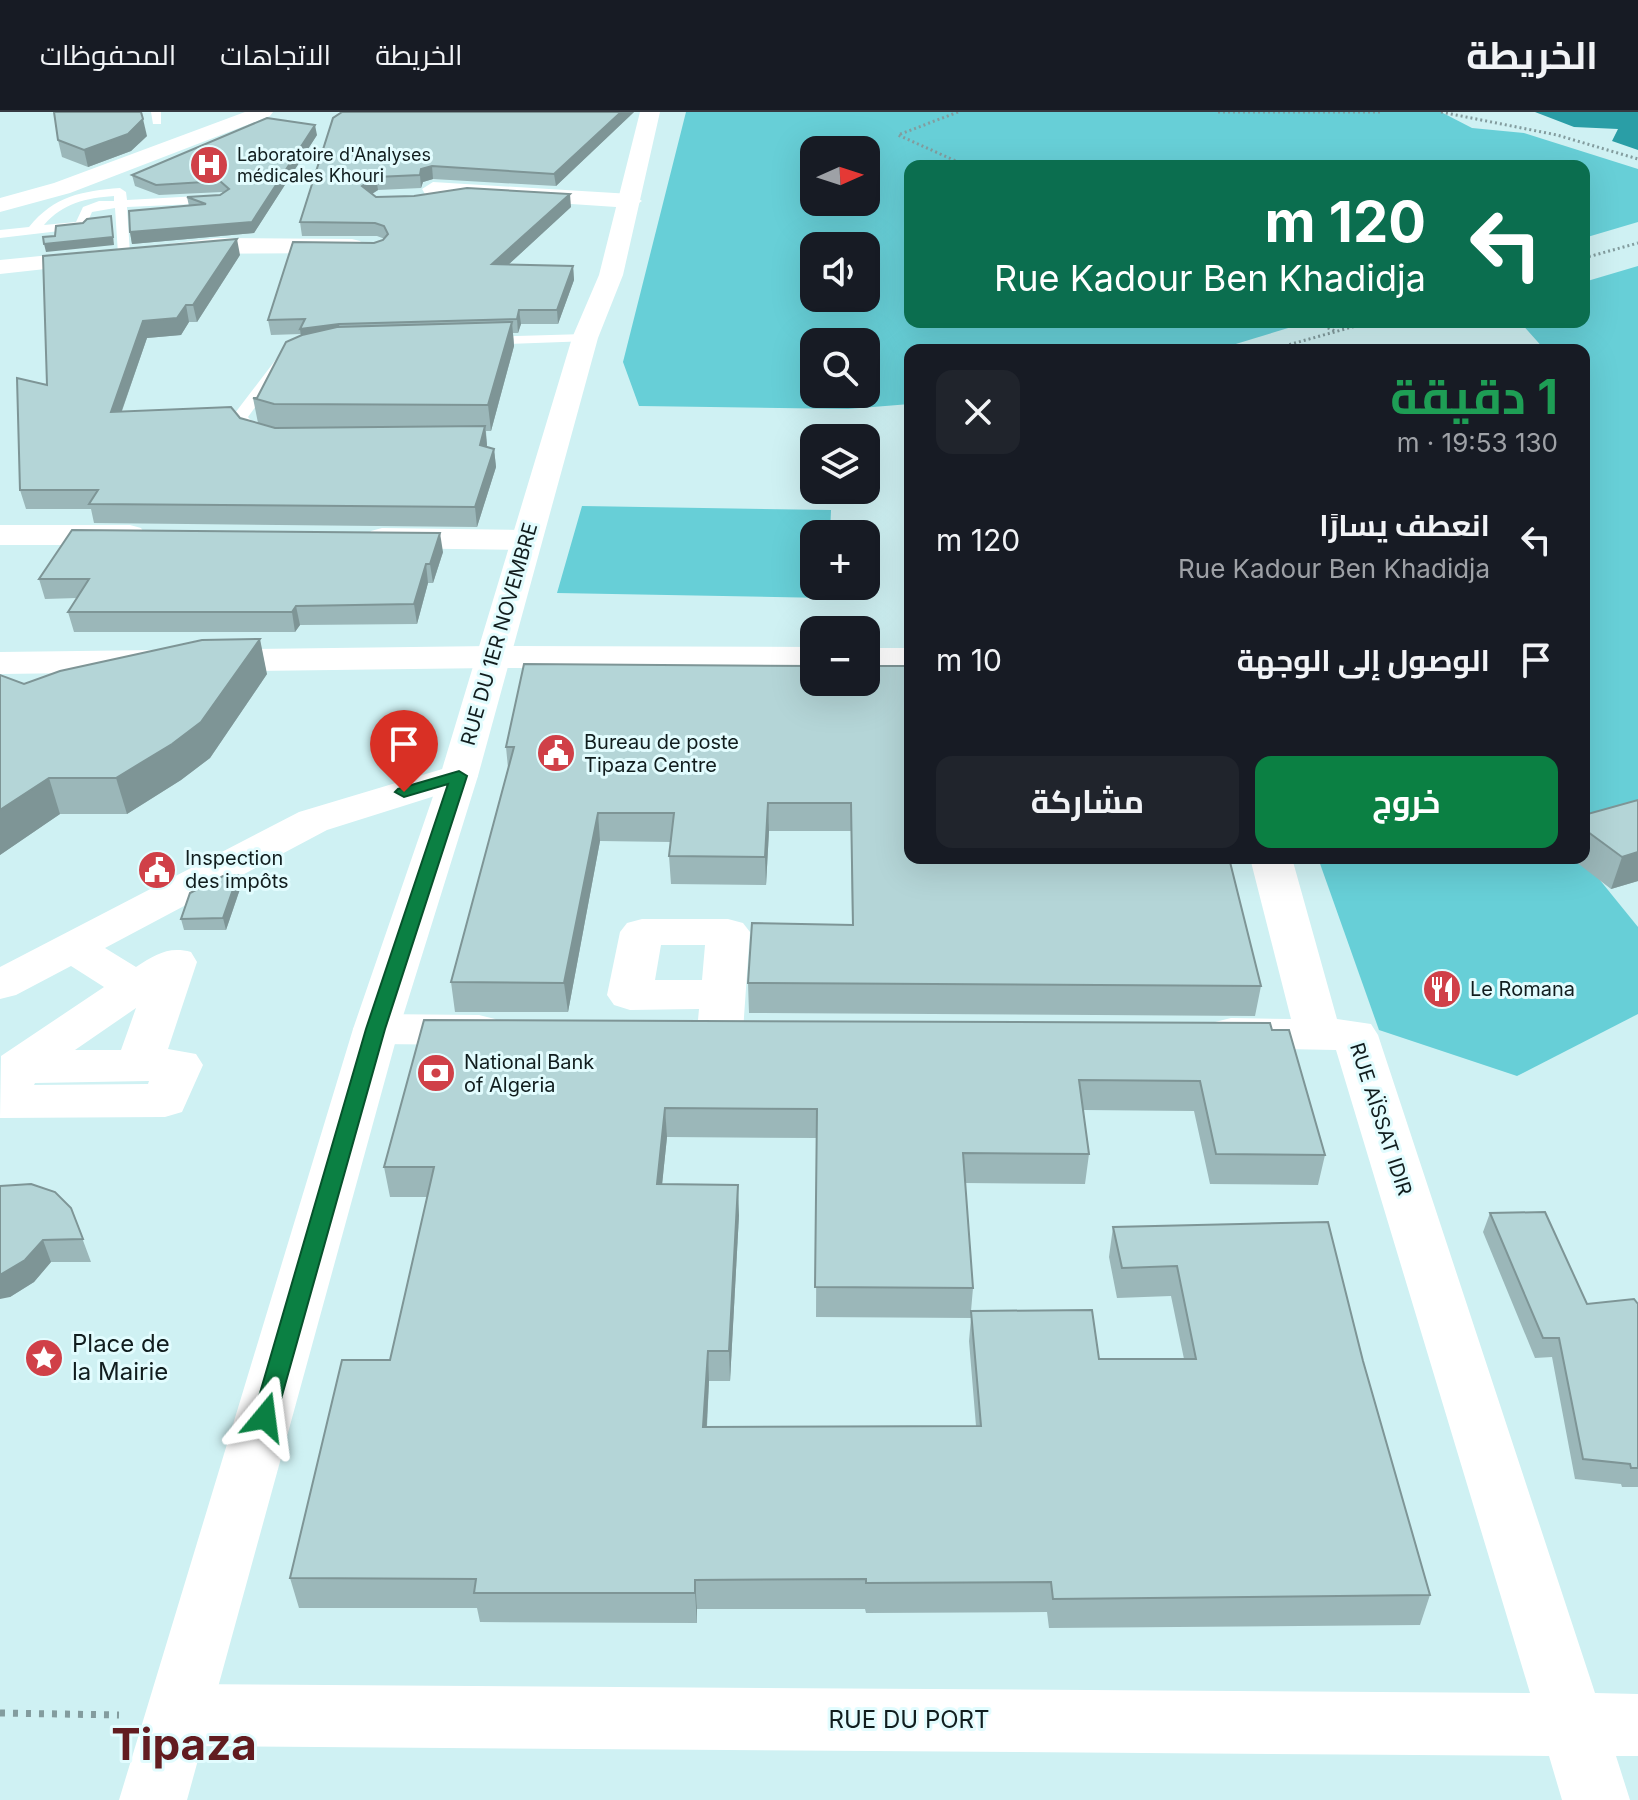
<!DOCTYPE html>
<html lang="ar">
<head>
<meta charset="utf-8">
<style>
	:root { --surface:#171b24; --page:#20242c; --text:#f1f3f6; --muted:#9ea1a6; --line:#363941; --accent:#0b8043 }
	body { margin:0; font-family:Inter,Cairo,sans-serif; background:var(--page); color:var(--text); direction:rtl; height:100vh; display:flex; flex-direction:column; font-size:30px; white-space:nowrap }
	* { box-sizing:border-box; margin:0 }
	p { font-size:26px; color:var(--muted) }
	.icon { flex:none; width:44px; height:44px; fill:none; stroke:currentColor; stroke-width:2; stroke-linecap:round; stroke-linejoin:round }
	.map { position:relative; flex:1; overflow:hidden; direction:ltr }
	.sheet { position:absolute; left:904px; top:232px; width:686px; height:520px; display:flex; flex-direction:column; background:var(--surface); border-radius:16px; box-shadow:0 8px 32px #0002; direction:rtl }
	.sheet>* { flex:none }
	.banner { position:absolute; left:904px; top:48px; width:686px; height:168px; border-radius:16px; box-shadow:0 8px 32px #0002; direction:rtl; background:#0b6e4f; color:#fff; overflow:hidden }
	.needle { width:52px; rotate:87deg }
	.fabs { position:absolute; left:800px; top:24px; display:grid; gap:16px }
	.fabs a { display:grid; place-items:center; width:80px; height:80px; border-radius:16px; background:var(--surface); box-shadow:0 8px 32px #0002; font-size:40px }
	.pin { position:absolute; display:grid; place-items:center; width:68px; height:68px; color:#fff; margin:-82px -34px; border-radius:50% 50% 50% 0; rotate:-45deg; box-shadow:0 0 8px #0007 }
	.pin .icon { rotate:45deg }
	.me { position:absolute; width:88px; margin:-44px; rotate:16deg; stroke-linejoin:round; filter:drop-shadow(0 0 6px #0008) }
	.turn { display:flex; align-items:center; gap:28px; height:168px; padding:0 32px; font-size:36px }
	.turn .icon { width:104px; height:104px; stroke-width:2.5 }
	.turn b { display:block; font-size:56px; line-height:68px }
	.round { display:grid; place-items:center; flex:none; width:84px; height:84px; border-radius:16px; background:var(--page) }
	.summary { display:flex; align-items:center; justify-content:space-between; height:136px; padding:0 32px }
	h1 { font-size:48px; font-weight:700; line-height:60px; color:#1e9e55 }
	.cta { display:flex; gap:16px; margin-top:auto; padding:16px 32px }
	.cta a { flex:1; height:92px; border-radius:16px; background:var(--accent); color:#fff; font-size:32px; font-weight:700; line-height:92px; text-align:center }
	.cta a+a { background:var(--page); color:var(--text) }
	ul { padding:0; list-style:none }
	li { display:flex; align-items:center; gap:24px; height:120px; padding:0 32px }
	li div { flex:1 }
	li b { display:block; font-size:30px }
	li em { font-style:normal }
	header { display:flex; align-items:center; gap:48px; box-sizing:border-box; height:112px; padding:0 40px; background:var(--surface); border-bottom:2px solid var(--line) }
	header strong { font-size:38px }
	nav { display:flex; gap:44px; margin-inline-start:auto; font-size:28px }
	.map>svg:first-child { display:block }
	.green { fill:#67cfd7; fill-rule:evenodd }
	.water { fill:#2a9ea6 }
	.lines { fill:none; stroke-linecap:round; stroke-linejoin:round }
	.path-far1 { stroke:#839c9e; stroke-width:3; stroke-dasharray:2 3; stroke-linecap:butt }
	.path { stroke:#839c9e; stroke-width:7; stroke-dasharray:5 8; stroke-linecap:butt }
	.lane { fill:#fff; fill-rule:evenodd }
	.street { fill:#fff; fill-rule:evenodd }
	.secondary { fill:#fff; fill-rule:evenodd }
	.primary { fill:#fff; fill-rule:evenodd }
	.wall { fill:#9bb7b9; fill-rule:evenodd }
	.shaded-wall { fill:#7e9596 }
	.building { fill:#b4d5d7; stroke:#7e9596; stroke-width:2 }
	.route { fill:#0b8043; stroke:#07532c; stroke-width:2 }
	.labels { text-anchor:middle; stroke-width:6; stroke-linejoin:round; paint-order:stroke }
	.far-poi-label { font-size:18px; fill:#111d1e; stroke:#e2fcfe; text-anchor:start }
	.street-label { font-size:20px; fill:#111d1e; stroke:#e2fcfe }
	.poi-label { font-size:20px; fill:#111d1e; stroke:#e2fcfe; text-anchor:start }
	.near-poi-label { font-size:24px; fill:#111d1e; stroke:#e2fcfe; text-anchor:start }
	.near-street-label { font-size:24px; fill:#111d1e; stroke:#e2fcfe }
	.near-town-label { font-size:44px; font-weight:bold; fill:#621c20; stroke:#e2fcfe }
</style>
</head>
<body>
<header>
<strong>الخريطة</strong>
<nav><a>الخريطة</a><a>الاتجاهات</a><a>المحفوظات</a></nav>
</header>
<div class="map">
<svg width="1638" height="1688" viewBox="0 0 1638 1688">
	<rect width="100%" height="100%" fill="#cff1f3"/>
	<g class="green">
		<path d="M 686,0 L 1441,0 L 1472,16 L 1524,21 L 1638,57 L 1638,110 L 1584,126 L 1584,54 L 910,54 L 910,210 L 1308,210 L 1216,238 L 910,238 L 910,292 L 848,297 L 639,294 L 623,250 ZM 814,38 L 866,38 L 866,90 L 814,90 ZM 814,134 L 866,134 L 866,186 L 814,186 ZM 814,230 L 866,230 L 866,282 L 814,282 Z"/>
		<polygon points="1638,154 1638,721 1584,742 1584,238 1545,238 1520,210 1584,210 1584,170"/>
		<polygon points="582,394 831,398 830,422 814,422 814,474 826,474 826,486 557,481"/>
		<polygon points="1318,746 1582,746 1638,815 1638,902 1517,964 1379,918"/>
	</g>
	<polygon class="water" points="1535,0 1638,0 1638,38 1612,29 1618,17 1574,15"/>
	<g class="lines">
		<g class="path-far1">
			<polyline points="958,0 898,23 967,54"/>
			<polyline points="1218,0 1380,0"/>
			<polyline points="1441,0 1557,23 1638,47"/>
			<polyline points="1584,146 1638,131"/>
			<polyline points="1314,210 1335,219"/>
			<polyline points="1270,238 1370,210"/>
		</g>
		<polyline class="path" points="0,1601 119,1603"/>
		<g class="lane">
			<polygon points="151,0 161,0 161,12 153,12"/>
			<path d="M 120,76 L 126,80 L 127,88 L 217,83 L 223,87 L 217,91 L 127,95 L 130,142 L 124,146 L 118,142 L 115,96 L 92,100 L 85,116 L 0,126 L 0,118 L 29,115 C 54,84 82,79 120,76 ZM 114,84 L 114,89 L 99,89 L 83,95 L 76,110 L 44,113 C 63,91 86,86 114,84 Z"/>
			<polygon points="585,222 590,223 590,229 484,233 477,229 484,225"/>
			<polygon points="282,245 289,249 248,305 257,315 275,323 267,328 245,321 232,305 277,246"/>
		</g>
		<g class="street">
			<polygon points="433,70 631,82 642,89 631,96 425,82 422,77"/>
			<polygon points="216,126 352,127 360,129 364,134 360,139 352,141 169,142 165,137 169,132"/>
			<polygon points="101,138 109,140 113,145 109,150 0,162 0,148"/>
			<polygon points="0,413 130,413 141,416 146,423 141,430 130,433 0,433"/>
			<polygon points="382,416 526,418 537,421 542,428 537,435 526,438 382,436 371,433 366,426 371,419"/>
			<polygon points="491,534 814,535 814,557 491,556 0,562 0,540"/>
			<rect x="866" y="536" width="44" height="22"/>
			<path d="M 459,652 L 473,656 L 478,664 L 473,672 L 327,718 L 105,836 L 136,855 C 155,843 168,834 191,840 L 197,850 L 168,937 L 196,942 L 203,953 L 182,1000 L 165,1005 L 0,1006 L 1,944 L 104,875 L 71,854 L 16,883 L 0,887 L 0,855 L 299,700 ZM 136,896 L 121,938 L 75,938 ZM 149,969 L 148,972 L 34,973 L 35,971 Z"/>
			<polygon points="1250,746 1292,746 1337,907 1371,912 1378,923 1595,1581 1638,1582 1638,1644 1616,1644 1630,1688 1562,1688 1549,1644 179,1634 156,1625 146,1603 156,1581 179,1572 1530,1581 1336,938 1231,936 1215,932 1208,921 1215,910 1231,906 1291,907"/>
			<path d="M 642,807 L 728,807 L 743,811 L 750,820 L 743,919 L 736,930 L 720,934 L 704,930 L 697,919 L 699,897 L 630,898 L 614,893 L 607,883 L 620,820 L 627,811 ZM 661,833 L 705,833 L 702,868 L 655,868 Z"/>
			<polygon points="376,902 479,903 495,907 502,918 495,929 479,933 376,932 360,928 353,917 360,906"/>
		</g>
		<polygon class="secondary" points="245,0 273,0 270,4 70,81 0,100 0,86 54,71"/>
		<polygon class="primary" points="640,0 660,0 623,163 598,226 478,664 399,917 187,1688 119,1688 353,917 440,664 572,226 599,163"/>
	</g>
	<g class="wall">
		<polygon points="634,0 556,74 433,67 423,70 421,76 378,78 372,82 376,85 571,95 508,153 573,154 574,168 558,212 521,212 518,221 513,221 514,234 491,319 486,319 487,335 494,337 496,355 477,415 94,411 91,397 26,397 20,378 47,273 240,143 197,210 189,210 181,223 147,226 122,299 240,306 258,311 253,286 257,286 301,223 301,222 271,223 268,208 374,131 383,128 385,127 377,124 302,124 300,110 333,6"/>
		<polygon points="317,23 254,121 132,132 130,120 189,94 187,85 220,83 223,81 222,80 159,83 135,74 132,63"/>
		<polygon points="147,24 131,39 88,55 62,45 58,28"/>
		<polygon points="443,440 433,471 428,471 417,512 300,513 295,520 74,520 68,500 77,486 45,487 39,467"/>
		<polygon points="524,552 1100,747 1172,748 1171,746 1232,746 1230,753 1261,874 1255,904 749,901 748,871 852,813 851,719 769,719 766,773 671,772 669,744 671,730 600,729 568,900 455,900 451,870 508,656 506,635"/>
		<polygon points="267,562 210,646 181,668 127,702 60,702 0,743 24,572"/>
		<polygon points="1638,688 1638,769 1611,777 1571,746 1584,746 1584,703"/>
		<polygon points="238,763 241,774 226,818 184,818 181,807"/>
		<path d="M 424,908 L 1272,918 L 1325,1043 L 1318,1073 L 1210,1072 L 1194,999 L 1083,998 L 1089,1042 L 1085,1072 L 965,1071 L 973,1176 L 971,1199 L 1099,1247 L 1184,1247 L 1171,1184 L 1117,1186 L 1109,1145 L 1113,1115 L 1363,1249 L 1430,1483 L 1420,1513 L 1049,1516 L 1047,1500 L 866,1501 L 865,1497 L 697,1497 L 697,1511 L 480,1510 L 477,1496 L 299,1496 L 290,1466 L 390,1248 L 427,1085 L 390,1085 L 384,1055 ZM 667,1025 L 817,1026 L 816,1205 L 971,1206 L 969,1229 L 976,1314 L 707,1315 L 709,1269 L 730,1269 L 739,1103 L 662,1072 Z"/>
		<polygon points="0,1074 71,1096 91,1150 51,1150 34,1170 10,1185"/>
		<polygon points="1490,1101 1587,1192 1638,1192 1638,1375 1622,1375 1621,1372 1575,1367 1552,1245 1535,1246 1483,1120"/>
	</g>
	<g class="shaded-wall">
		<polygon points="621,0 634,0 556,74 554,62"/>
		<polygon points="143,7 147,24 131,39 88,55 84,38"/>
		<polygon points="315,13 317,23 254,121 132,132 130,120 252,110"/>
		<polygon points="432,54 433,67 423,70 421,76 420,63 421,57"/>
		<polygon points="376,65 378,78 364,87 362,74"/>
		<polygon points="570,82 571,95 494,166 492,152"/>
		<polygon points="111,104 114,133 46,140 44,132"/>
		<polygon points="237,127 240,143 197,210 193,193"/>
		<polygon points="573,154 574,168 558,212 557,198"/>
		<polygon points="186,193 189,210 181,223 147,226 115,318 111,300 143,209"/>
		<polygon points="519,198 521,212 518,221 517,207"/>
		<polygon points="512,210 514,234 491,319 488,293"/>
		<polygon points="339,212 341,226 302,232 300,217"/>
		<polygon points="485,314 487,333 482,351 480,333"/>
		<polygon points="494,337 496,355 477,415 475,395"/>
		<polygon points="440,421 443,440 433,471 430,452"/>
		<polygon points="426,452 428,471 417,512 414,492"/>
		<polygon points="296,494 300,513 295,520 292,500"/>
		<polygon points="260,527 267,562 210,646 181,668 127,702 116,666"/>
		<polygon points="49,666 60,702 0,743 0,698"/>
		<polygon points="768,691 769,719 766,773 765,745"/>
		<polygon points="598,701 600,729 568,900 564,871"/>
		<polygon points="1638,740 1638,769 1611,777 1622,745"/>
		<polygon points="238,763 241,774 226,818 223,806"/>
		<polygon points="665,996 667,1025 659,1102 657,1072"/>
		<polygon points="738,1073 739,1103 730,1269 729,1239"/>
		<polygon points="43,1128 51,1150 34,1170 10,1185 0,1187 0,1163"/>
		<polygon points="708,1239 709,1269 705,1345 703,1315"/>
		<polygon points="695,1468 697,1497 697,1511 695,1481"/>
	</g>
	<g class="building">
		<polygon points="54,0 141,0 143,7 128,22 84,38 58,28"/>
		<polygon points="342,0 621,0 554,62 432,54 421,57 420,63 376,65 362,74 376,85 414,84 467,76 570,82 492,152 573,154 557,198 519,198 517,207 339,212 300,217 305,207 268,208 293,130 374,131 383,128 388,122 384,114 375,111 300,110 333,6"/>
		<polygon points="267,6 315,13 252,110 130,120 129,99 206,92 187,85 220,83 229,77 220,69 156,73 132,63"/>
		<polygon points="111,104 113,125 44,132 43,125 55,124 56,114 83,111 87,107"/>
		<polygon points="237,127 193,193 186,193 177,206 143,209 111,300 231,295 240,306 275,316 485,314 480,333 494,337 475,395 89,392 98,378 20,378 17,266 47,273 43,144"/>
		<polygon points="512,210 488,293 274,292 253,286 257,286 286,230 302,223 337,215"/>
		<polygon points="72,418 440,421 430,452 426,452 414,492 296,494 292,500 68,500 89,467 39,467"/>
		<polygon points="260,527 201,610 172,632 116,666 49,666 0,698 0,563 24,572 60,559 202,528"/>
		<polygon points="524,552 814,554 814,570 866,570 866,554 910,554 910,746 1100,746 1184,748 1183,746 1229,746 1261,874 748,871 752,811 853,813 851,691 768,691 765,745 669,744 674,701 598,701 564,871 451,870 514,635 506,635"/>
		<polygon points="1638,688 1638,740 1622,745 1584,717 1584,703"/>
		<polygon points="225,763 238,763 223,806 181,807 190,781"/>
		<polygon points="424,908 1270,911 1272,918 1289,918 1325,1043 1216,1042 1200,969 1079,968 1089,1042 963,1041 973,1176 815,1175 817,997 665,996 657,1072 738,1073 729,1239 708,1239 703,1315 981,1314 971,1199 1092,1198 1099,1247 1196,1247 1177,1154 1122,1156 1113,1115 1328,1110 1363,1249 1430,1483 1053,1487 1051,1470 866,1471 866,1467 695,1468 695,1481 474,1481 476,1467 290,1466 342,1248 390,1248 434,1055 384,1055"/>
		<polygon points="31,1072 55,1080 71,1096 83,1127 43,1128 25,1148 0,1163 0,1074"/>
		<polygon points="1545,1100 1587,1192 1634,1187 1638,1192 1638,1356 1631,1356 1630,1352 1583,1347 1559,1226 1543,1226 1490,1101"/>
	</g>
	<polygon class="route" points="459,659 467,664 385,917 276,1305 273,1312 265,1315 256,1312 253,1305 366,917 448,672 404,685 395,680 398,677"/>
	<defs>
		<g id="hospital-disc" transform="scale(2)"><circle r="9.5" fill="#d04048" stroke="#e2fcfe"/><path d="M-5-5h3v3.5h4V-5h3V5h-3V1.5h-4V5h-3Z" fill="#fff"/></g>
		<g id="civic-disc" transform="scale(2)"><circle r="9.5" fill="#d04048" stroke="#e2fcfe"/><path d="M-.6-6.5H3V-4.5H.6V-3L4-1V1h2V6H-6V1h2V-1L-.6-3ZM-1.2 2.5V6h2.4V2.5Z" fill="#fff"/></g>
		<g id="restaurant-disc" transform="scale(2)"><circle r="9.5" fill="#d04048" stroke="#e2fcfe"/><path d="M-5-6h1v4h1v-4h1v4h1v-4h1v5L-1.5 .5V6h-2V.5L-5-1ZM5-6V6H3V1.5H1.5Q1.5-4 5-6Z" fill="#fff"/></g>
		<g id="bank-disc" transform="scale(2)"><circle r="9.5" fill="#d04048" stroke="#e2fcfe"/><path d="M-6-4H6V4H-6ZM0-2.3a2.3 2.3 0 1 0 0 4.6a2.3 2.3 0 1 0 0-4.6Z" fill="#fff"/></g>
		<g id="sight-disc" transform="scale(2)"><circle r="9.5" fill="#d04048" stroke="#e2fcfe"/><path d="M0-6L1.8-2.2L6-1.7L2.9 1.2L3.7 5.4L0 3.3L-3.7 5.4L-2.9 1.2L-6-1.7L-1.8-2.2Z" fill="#fff"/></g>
	</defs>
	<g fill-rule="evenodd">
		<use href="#hospital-disc" x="209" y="53"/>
		<use href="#civic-disc" x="556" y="641"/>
		<use href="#civic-disc" x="157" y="758"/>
		<use href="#restaurant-disc" x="1442" y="877"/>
		<use href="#bank-disc" x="436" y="961"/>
		<use href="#sight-disc" x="44" y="1246"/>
	</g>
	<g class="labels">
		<g class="far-poi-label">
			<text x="237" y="49">Laboratoire d'Analyses<tspan x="237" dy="21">médicales Khouri</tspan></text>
		</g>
		<g class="street-label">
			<text transform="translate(499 522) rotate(-74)" y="7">RUE DU 1ER NOVEMBRE</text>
			<text transform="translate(1381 1007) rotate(72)" y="7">RUE AÏSSAT IDIR</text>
		</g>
		<g class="poi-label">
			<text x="584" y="637">Bureau de poste<tspan x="584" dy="23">Tipaza Centre</tspan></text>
			<text x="185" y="753">Inspection<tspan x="185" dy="23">des impôts</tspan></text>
			<text x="1470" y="884">Le Romana</text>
			<text x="464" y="957">National Bank<tspan x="464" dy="23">of Algeria</tspan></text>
		</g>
		<g class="near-poi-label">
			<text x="72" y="1240">Place de<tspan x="72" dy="28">la Mairie</tspan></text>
		</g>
		<g class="near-street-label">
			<text x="909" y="1616">RUE DU PORT</text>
		</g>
		<g class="near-town-label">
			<text x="184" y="1648">Tipaza</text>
		</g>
	</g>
</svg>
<div class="fabs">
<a><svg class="needle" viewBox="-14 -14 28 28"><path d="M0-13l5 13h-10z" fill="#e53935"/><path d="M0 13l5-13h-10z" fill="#9ea1a6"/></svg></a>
<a><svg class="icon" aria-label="sound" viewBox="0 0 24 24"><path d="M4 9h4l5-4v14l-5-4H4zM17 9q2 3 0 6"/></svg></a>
<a><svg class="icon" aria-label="search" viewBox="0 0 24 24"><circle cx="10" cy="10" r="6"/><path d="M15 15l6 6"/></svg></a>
<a><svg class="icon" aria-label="layers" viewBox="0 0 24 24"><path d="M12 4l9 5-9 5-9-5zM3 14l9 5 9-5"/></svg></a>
<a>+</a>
<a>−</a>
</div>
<div class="pin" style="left:404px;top:680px;background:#d93025"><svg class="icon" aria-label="arrive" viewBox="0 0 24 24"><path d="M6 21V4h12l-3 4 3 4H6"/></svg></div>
<svg class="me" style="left:265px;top:1305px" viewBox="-20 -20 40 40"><path d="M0-17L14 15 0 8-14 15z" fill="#0b8043" stroke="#fff" stroke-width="4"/></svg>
<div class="banner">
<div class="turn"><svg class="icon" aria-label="left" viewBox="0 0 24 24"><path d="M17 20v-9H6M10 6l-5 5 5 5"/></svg><div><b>120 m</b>Rue Kadour Ben Khadidja</div></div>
</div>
<section class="sheet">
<div class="summary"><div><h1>1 دقيقة</h1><p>130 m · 19:53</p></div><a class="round"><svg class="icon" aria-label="close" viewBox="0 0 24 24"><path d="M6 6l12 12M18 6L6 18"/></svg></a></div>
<ul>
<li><svg class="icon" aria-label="left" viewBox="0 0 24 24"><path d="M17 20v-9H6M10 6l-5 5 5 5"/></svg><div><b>انعطف يسارًا</b><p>Rue Kadour Ben Khadidja</p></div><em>120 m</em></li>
<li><svg class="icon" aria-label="arrive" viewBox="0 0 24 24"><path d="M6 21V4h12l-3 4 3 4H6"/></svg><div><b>الوصول إلى الوجهة</b></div><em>10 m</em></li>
</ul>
<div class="cta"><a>خروج</a><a>مشاركة</a></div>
</section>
</div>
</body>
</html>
